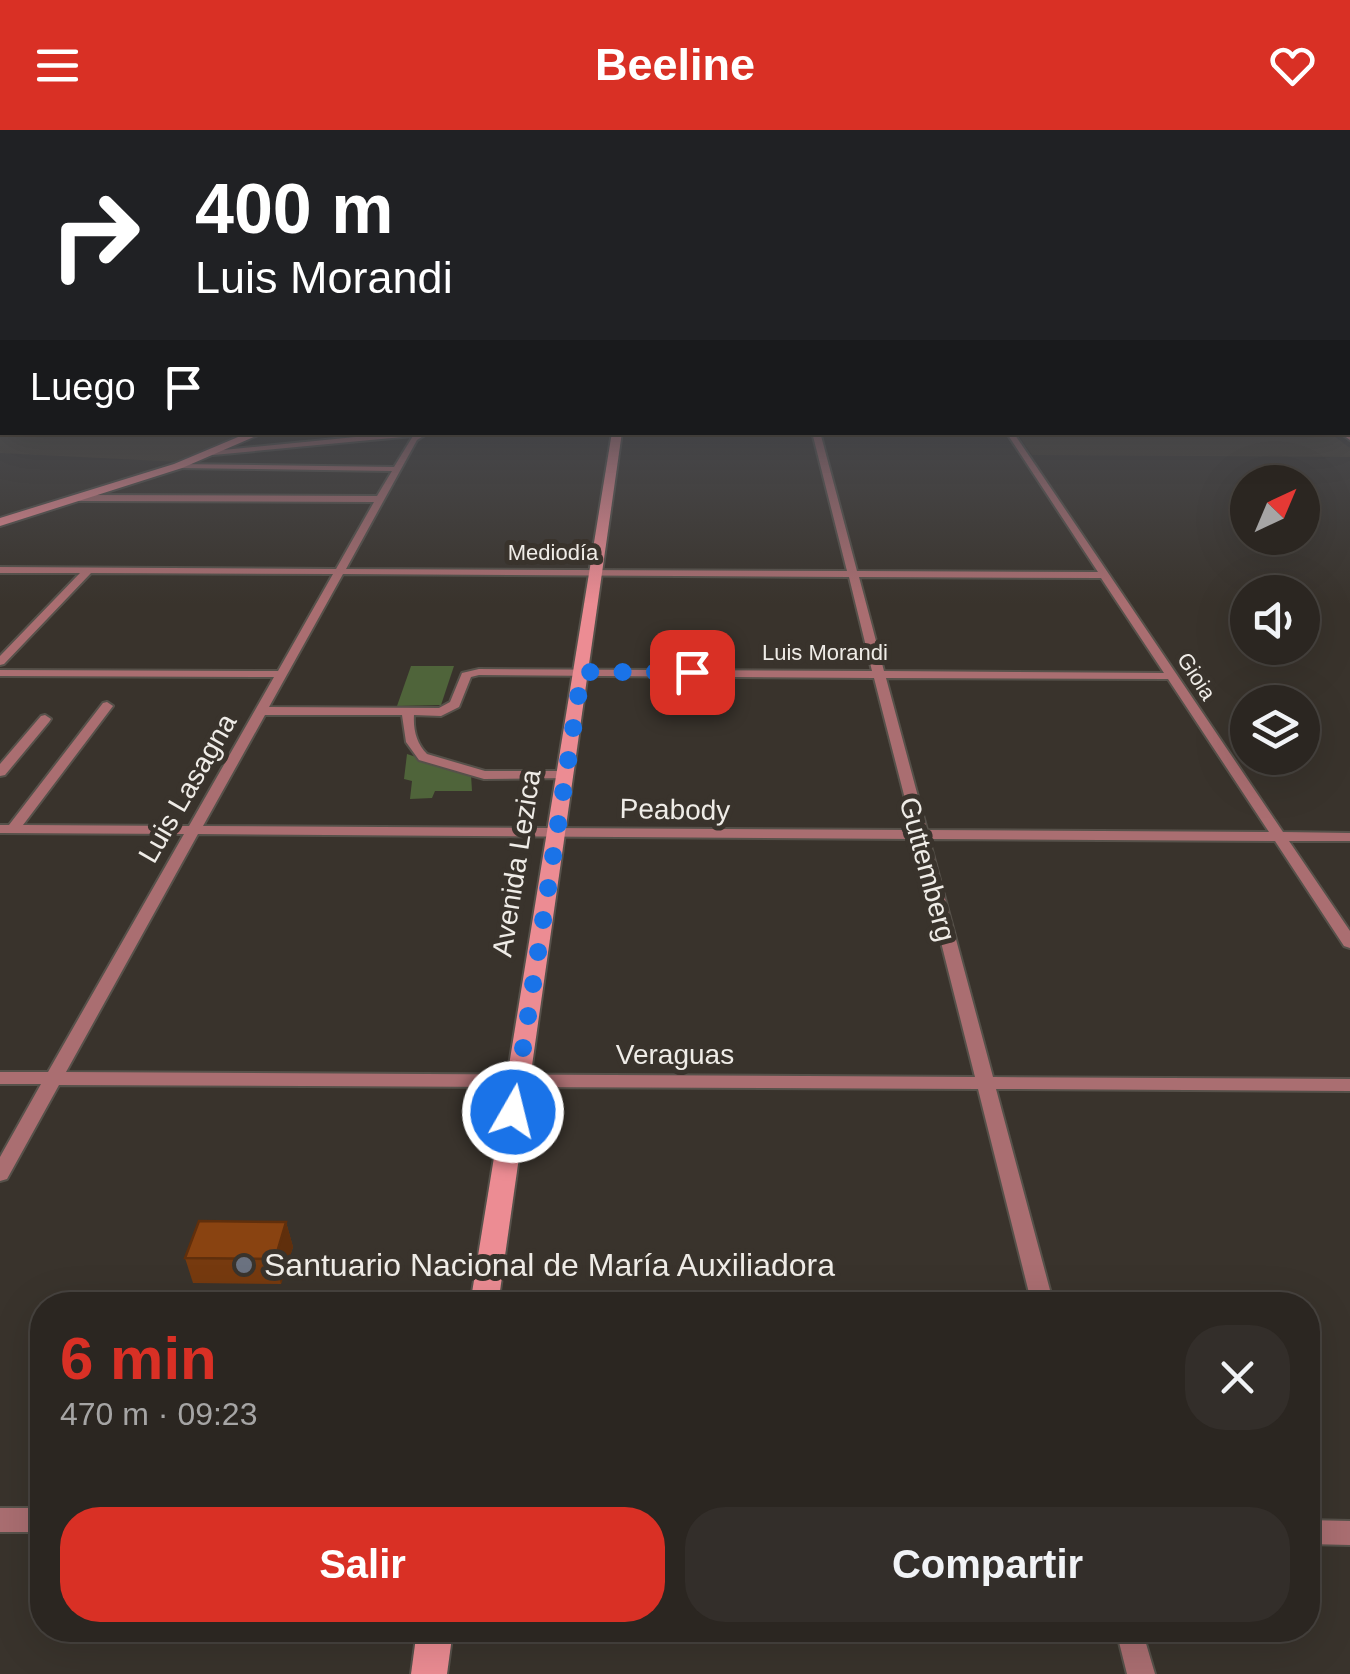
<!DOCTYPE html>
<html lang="es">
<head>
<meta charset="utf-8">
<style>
	:root { --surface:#2b2621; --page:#332e2a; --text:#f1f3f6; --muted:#a6a5a5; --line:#47433f; --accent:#d93025 }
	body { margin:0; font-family:Helvetica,sans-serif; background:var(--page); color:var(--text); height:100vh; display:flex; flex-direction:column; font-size:38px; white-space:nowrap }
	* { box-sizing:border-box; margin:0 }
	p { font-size:32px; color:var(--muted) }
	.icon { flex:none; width:55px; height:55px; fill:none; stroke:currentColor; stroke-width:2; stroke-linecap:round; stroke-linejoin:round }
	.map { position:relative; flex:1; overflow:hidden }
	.sheet { position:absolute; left:30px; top:1162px; width:1290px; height:350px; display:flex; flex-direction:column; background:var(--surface); border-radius:40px; box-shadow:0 10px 40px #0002,0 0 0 2px var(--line) }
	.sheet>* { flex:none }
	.banner { position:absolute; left:0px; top:0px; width:1350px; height:305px; box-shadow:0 10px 40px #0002,0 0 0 2px var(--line); background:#202124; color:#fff; overflow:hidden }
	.needle { width:65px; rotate:44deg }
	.controls { position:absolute; left:1230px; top:335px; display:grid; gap:20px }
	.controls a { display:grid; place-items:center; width:90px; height:90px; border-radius:50%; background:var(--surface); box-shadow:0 10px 40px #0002,0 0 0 2px var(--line); font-size:50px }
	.pin { position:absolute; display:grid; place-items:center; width:85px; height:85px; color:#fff; margin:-42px; border-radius:20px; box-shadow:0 5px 15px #0006 }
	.me { position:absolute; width:110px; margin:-55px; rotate:8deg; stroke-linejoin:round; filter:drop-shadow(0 0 8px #0008) }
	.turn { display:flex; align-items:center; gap:35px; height:210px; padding:0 30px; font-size:45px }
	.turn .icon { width:130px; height:130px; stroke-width:2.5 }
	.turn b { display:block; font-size:70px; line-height:85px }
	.then { display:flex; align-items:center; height:95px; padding:0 30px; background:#0003; gap:20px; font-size:38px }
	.round { display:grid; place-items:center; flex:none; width:105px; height:105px; border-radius:40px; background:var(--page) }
	.headline { display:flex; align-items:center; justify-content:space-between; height:170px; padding:0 30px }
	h1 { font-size:60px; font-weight:700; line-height:75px; color:var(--accent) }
	.action { display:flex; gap:20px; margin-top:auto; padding:20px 30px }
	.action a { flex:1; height:115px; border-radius:40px; background:var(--accent); color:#fff; font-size:40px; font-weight:700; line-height:115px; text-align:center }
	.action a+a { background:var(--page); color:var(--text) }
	header { display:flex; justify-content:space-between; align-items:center; height:130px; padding:0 30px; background:var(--accent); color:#fff; font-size:45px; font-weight:700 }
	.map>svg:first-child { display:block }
	.built { fill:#463d30 }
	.green { fill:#4f643a }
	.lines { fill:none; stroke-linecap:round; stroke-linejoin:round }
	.street-casing { stroke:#56514a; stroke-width:4 }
	.secondary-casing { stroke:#56514a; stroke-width:4 }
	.street { fill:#aa6e71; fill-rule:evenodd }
	.secondary { fill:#ec8c93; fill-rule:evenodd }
	.wall { fill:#763a0f }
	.shaded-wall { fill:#602f0c }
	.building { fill:#894311; stroke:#602f0c; stroke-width:2.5 }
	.route { stroke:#1a73e8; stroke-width:18; stroke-dasharray:0 32.4 }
	.worship-dot { fill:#6b7280; stroke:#39332c; stroke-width:4 }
	.labels { text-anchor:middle; stroke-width:10; stroke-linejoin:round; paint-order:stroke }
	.far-street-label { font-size:22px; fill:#efece7; stroke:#39332c }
	.street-label { font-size:28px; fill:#efece7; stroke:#39332c }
	.near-poi-label { font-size:32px; fill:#efece7; stroke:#39332c; text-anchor:start }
</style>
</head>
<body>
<header><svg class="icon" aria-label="menu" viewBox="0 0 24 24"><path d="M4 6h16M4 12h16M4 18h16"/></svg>Beeline<svg class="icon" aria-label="heart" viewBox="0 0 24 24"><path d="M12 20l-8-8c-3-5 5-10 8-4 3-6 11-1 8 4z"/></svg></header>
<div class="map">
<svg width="1350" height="1544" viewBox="0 0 1350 1544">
	<rect width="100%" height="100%" fill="#39332c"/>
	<g class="built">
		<polygon points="0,258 2,302 252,303 180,332 0,323"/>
		<polygon points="1017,303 1330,303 1350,318 1350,327 1032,325"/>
	</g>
	<g class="green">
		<polygon points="411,536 454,536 441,575 397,576"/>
		<polygon points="407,624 471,645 472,661 435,661 432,668 410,669 412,651 404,649"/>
	</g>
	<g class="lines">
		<g class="street-casing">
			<g id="street">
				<rect x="1348" y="283" width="2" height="4"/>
				<path d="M 406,302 L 439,302 L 425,305 L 417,310 L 346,439 L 847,441 L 812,302 L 820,302 L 857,441 L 1098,442 L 1006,302 L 1013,302 L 1283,702 L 1350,703 L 1350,711 L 1289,711 L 1350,801 L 1350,818 L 1344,816 L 1275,711 L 929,709 L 993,947 L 1350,949 L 1350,961 L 996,959 L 1054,1175 L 1032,1175 L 978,959 L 59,955 L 7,1049 L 0,1051 L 0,1027 L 41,954 L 0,954 L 0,942 L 48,942 L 184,704 L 0,703 L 0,695 L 9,695 L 103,573 L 107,572 L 113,576 L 23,695 L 189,696 L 274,547 L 0,546 L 0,540 L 278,541 L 333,444 L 91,443 L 4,534 L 0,535 L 0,526 L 80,443 L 0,443 L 0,437 L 336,439 L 374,372 L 77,371 L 73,368 L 77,365 L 377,366 L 392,341 L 178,338 L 174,336 L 178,334 L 394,337 L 413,306 L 213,325 L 209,323 L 213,321 ZM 343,444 L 849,447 L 872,541 L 479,539 L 462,543 L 450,572 L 439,578 L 269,577 ZM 859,447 L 1101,448 L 1164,543 L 884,541 ZM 479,545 L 874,548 L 913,700 L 203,696 L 265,585 L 402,585 L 406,612 L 419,630 L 484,649 L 570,648 L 571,645 L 565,641 L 485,641 L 427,624 C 417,614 413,600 414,585 L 441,586 L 459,577 L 471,547 ZM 886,548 L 1168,549 L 1269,702 L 927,700 ZM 198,704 L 915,709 L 975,947 L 66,942 Z"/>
				<polygon points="45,585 51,589 49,592 5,645 0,646 0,634 41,586"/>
				<rect x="0" y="1378" width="42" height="24"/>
				<polygon points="1308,1390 1350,1391 1350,1415 1308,1414"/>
				<polygon points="1116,1500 1142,1500 1155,1544 1127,1544"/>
			</g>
		</g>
		<g class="secondary-casing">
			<g id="secondary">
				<polygon points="1348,300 1350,302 1350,310 1339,302"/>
				<polygon points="250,302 265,302 182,338 0,396 0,388 174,334"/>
				<polygon points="612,302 622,302 498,1175 470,1175"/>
				<polygon points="417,1500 453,1500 447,1544 411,1544"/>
			</g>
		</g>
		<use href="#street" class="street"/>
		<use href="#secondary" class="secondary"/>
	</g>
	<polygon class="wall" points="286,1092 293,1117 281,1154 193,1153 185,1128"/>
	<polygon class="shaded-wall" points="286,1092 293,1117 281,1154 275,1129"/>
	<polygon class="building" points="199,1091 286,1092 275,1129 185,1128"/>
	<linearGradient id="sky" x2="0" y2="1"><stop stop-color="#1f1c18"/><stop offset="0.54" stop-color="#4e5056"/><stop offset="1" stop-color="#4e5056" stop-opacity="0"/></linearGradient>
	<rect width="1350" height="474" fill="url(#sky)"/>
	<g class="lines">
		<polyline class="route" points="513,982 582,542 692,542"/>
	</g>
	<circle class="worship-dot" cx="244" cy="1135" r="10"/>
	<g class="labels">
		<g class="far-street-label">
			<text x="553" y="430">Mediodía</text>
			<text x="825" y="530">Luis Morandi</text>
			<text transform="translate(1197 546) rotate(57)" y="8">Gioia</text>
		</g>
		<g class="street-label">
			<text transform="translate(187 658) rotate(-60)" y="10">Luis Lasagna</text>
			<text transform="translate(675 679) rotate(1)" y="10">Peabody</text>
			<text transform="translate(516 733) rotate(-81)" y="10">Avenida Lezica</text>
			<text transform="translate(928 739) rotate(75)" y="10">Guttemberg</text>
			<text x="675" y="934">Veraguas</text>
		</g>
		<g class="near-poi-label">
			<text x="264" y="1146">Santuario Nacional de María Auxiliadora</text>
		</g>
	</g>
</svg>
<div class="controls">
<a><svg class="needle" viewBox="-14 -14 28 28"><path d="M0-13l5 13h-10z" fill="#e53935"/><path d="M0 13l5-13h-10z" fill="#a6a5a5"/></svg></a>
<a><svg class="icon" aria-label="sound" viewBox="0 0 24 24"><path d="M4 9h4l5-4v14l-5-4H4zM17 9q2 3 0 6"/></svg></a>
<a><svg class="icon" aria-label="layers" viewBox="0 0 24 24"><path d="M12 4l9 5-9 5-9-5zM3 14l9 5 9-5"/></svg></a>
</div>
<div class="pin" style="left:692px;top:542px;background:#d93025"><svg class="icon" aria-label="arrive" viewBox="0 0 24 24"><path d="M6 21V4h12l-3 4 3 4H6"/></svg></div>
<svg class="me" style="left:513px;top:982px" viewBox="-20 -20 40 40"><circle r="17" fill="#1a73e8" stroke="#fff" stroke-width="3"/><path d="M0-11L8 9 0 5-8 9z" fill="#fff"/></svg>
<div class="banner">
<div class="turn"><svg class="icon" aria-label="right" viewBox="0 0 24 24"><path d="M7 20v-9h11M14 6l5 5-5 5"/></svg><div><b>400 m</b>Luis Morandi</div></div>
<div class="then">Luego<svg class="icon" aria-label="arrive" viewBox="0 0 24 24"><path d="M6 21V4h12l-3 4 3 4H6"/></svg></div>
</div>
<section class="sheet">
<div class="headline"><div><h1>6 min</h1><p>470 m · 09:23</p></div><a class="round"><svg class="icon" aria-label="close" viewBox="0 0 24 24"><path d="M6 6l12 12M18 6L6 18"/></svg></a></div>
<div class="action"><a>Salir</a><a>Compartir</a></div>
</section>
</div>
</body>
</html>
